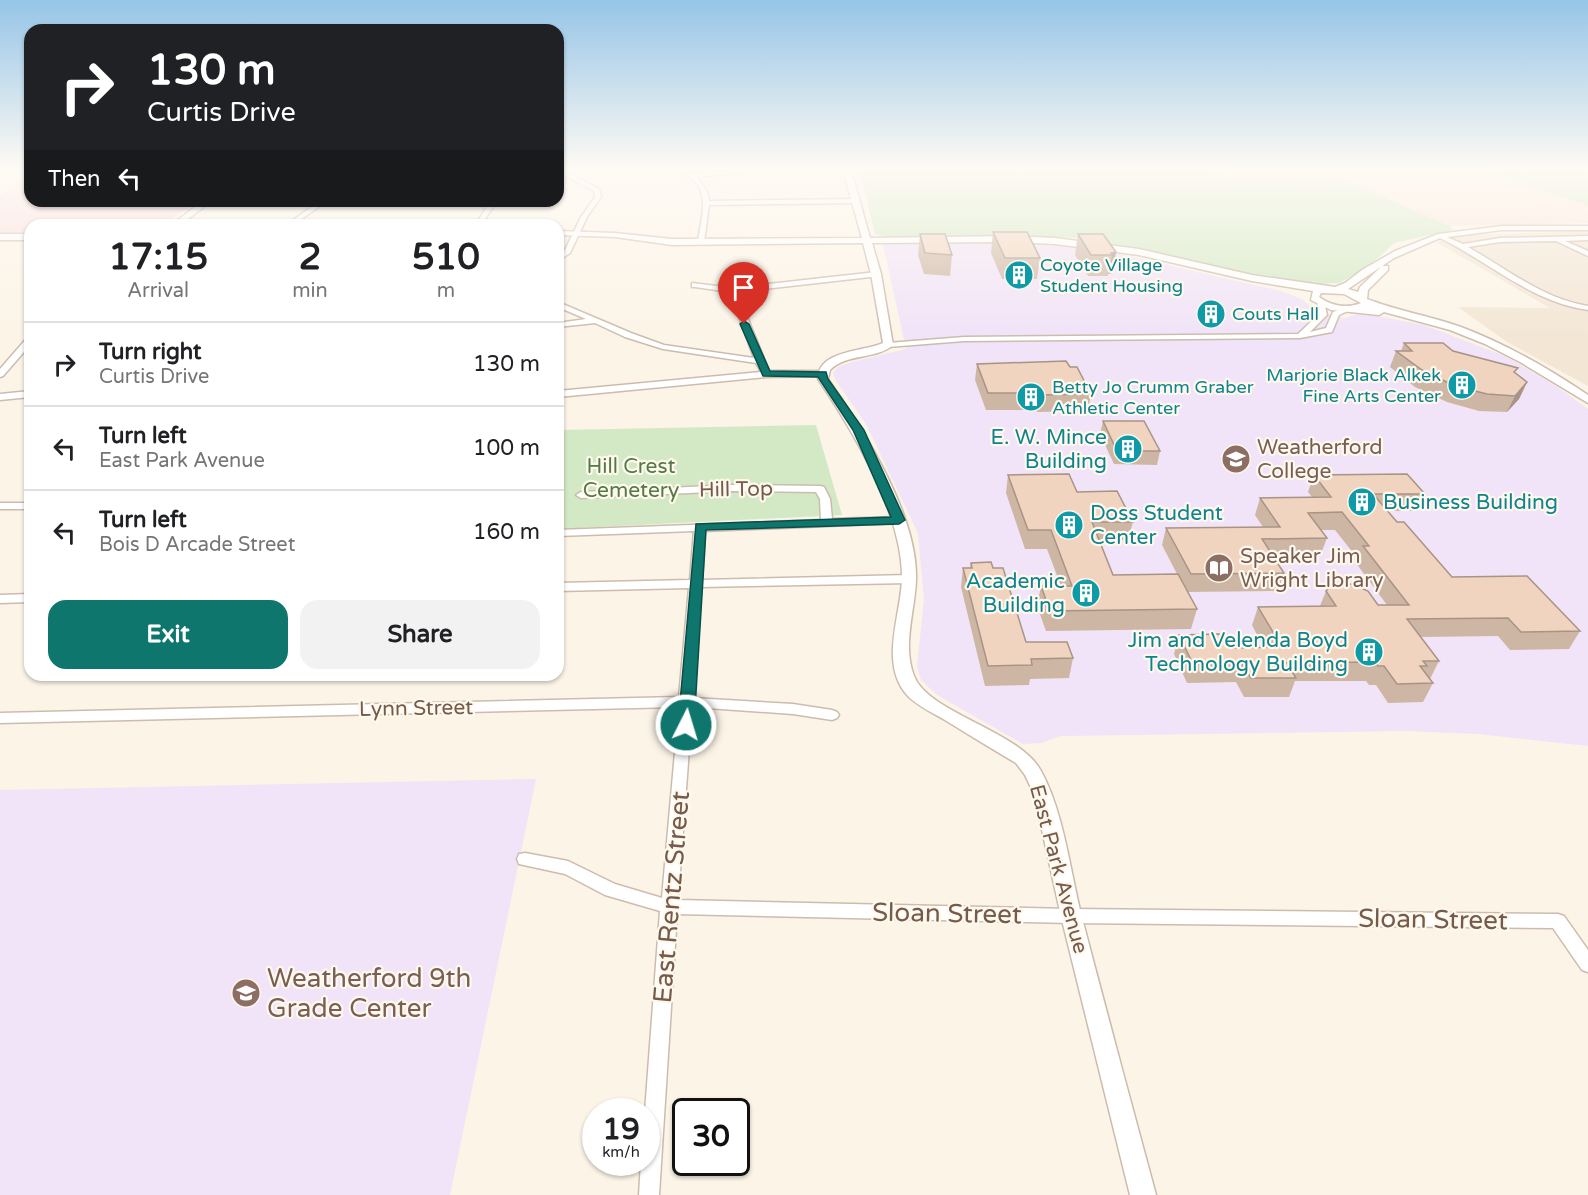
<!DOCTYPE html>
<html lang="en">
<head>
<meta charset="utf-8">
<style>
	:root { --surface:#fff; --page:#f2f2f2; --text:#202124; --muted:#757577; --line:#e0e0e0; --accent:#0f766e }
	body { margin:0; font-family:"Varela Round",sans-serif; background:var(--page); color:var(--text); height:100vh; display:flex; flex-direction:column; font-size:22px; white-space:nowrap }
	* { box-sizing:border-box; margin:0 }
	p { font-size:20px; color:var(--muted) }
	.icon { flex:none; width:33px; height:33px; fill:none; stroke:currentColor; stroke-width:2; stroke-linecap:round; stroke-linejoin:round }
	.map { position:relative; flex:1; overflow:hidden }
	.panel { position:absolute; left:24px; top:219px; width:540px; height:462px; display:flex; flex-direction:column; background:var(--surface); border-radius:18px; box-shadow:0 2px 4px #0004 }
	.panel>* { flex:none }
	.hud { position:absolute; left:24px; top:24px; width:540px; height:183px; border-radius:18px; box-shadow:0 2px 4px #0004; background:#202124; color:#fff; overflow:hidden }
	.speed { position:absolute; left:582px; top:1098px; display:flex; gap:12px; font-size:30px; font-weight:700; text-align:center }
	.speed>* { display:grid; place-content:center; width:78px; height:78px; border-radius:50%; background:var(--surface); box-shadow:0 2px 4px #0004; line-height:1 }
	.speed small { font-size:15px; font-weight:400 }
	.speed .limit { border:3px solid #111; border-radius:9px; background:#fff; color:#111 }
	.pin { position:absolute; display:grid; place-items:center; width:51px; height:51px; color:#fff; margin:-62px -26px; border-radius:50% 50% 50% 0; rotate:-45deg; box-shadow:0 0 6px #0007 }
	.pin .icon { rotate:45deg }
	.me { position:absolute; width:66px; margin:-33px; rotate:5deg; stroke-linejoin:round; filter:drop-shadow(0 0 4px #0008) }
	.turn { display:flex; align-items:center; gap:21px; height:126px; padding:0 24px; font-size:27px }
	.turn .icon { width:78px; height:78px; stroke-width:2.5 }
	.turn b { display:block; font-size:42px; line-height:51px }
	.then { display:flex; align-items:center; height:57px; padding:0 24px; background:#0003; gap:12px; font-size:22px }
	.eta { display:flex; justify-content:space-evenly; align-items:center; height:102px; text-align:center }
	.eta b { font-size:36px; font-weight:800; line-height:42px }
	.action { display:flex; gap:12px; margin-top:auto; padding:12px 24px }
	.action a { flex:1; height:69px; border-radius:18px; background:var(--accent); color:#fff; font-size:24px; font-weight:800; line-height:69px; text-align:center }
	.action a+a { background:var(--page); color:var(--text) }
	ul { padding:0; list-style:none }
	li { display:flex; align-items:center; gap:18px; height:84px; padding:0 24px; border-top:2px solid var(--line) }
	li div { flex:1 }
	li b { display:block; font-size:22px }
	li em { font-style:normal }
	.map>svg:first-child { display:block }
	.residential { fill:#f3e6d5 }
	.commercial { fill:#fce5db }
	.education { fill:#f1e3f8 }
	.medical { fill:#f9dade }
	.green { fill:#d3e9c5 }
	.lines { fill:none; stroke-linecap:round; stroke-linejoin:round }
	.minor-casing { stroke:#cdbcad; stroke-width:3 }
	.tertiary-casing { stroke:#cdbcad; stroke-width:3 }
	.minor { fill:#fff; fill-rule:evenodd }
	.tertiary { fill:#fff; fill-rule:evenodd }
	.wall { fill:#ceb6a4 }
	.shaded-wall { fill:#a89486 }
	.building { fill:#f0d4bf; stroke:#a89486; stroke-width:1.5 }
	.route { fill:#0f766e; stroke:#0a4d48; stroke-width:1.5 }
	.labels { text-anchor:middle; stroke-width:4.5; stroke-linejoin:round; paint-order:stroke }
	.far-culture-label { font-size:18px; fill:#0d838f; stroke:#fef8ed; text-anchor:start }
	.culture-label { font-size:21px; fill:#0d838f; stroke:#fef8ed; text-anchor:end }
	.education-label { font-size:21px; fill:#785e54; stroke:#fef8ed; text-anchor:start }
	.park-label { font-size:21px; fill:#537a44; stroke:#fef8ed }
	.street-label { font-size:21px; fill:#755b4c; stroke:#fef8ed }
	.near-street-label { font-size:26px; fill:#755b4c; stroke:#fef8ed }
	.near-education-label { font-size:26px; fill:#785e54; stroke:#fef8ed; text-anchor:start }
</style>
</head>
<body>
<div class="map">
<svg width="1588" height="1195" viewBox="0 0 1588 1195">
	<rect width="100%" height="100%" fill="#fcf4e7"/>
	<polygon class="residential" points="1588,231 1588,386 1507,342 1458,307 1550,308 1436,242 1467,235"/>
	<polygon class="commercial" points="1210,170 1478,170 1588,206 1588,223 1450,226 1336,176 1324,175 1253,182"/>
	<g class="education">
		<polygon points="1036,243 1115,253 1281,291 1304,300 1312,311 1345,318 1358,314 1372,315 1424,325 1505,356 1556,386 1588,409 1588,746 1478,734 1405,731 1061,736 1041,743 1023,744 937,695 921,680 917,666 924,599 918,533 866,424 836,381 833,373 838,367 852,362 906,349 883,244"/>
		<polygon points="536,779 450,1195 0,1195 0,790"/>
	</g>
	<polygon class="medical" points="30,178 30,201 197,201 164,225 30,225 30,232 0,233 0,195"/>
	<g class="green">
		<path d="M 860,170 L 1210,170 C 1259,192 1289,170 1336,176 L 1450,226 L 1453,230 L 1394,243 L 1368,267 L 1339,283 L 1320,284 L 1236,271 L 1119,245 L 1076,238 L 1027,236 L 887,237 L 875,234 Z"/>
		<polygon points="1481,170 1588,170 1588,206"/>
		<polygon points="816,425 842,515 558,529 558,430"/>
	</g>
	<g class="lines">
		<g class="minor-casing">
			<g id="minor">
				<polygon points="558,170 562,170 599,189 601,197 587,217 570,253 558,261 558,256 564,252 581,217 595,197 594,191 558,172"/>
				<path d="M 679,170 C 686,170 690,174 696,173 C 748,170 798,170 850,170 L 847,172 L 746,172 L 696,177 L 707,191 L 709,201 L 856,199 L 859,201 L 856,203 L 709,205 L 704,242 L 701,244 L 698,242 C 700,225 708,201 698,185 C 693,178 685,175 679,170 Z"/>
				<polygon points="320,201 327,201 293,225 286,225"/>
				<polygon points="491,201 497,201 481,225 475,225"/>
				<path d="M 1438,235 L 1442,235 L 1463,244 L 1500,238 L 1588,236 L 1588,240 L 1565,241 L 1588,251 L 1588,256 L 1556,241 L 1500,242 L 1468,247 C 1507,269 1543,299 1588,306 L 1588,310 C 1531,302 1488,261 1438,237 Z"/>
				<polygon points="876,272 880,274 879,276 737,292 769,371 823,371 827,374 826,376 766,377 558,397 558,391 761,372 756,363 663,349 625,337 595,323 558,327 558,323 586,319 558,307 558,302 631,333 664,345 754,358 730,292 695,287 692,287 692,283 733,288"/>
				<polygon points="1317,300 1324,302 1327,315 1310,332 1326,328 1333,312 1348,307 1352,309 1339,315 1332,332 1300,338 964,341 888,347 884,345 888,343 964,337 1298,334 1319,314"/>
				<polygon points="27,338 30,338 30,345 3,376 0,377 0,369"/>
				<polygon points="30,391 30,397 0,400 0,394"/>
				<polygon points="732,485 820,486 824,487 830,499 832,519 899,517 904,520 899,523 705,531 702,580 909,575 915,579 909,583 701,587 693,698 793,704 832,710 837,712 839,715 837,718 832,720 793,714 692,707 678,900 1071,909 1558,914 1564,916 1588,950 1588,972 1582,970 1553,928 1071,923 677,914 659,1195 639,1195 641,1162 646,1162 646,1112 645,1112 660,911 605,895 565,874 519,864 517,859 519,854 525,853 568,861 615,884 662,898 679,707 0,723 0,713 679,697 689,588 558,591 558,583 690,580 694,531 558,536 558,530 821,520 820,499 816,492 732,491 581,498 576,495 581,492"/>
				<rect x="0" y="503" width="30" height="6"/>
				<polygon points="30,594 30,602 0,603 0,595"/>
			</g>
		</g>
		<g class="tertiary-casing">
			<g id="tertiary">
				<path d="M 843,170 L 851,170 L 870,238 L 1009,236 L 1055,238 L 1139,249 L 1252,275 L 1335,287 L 1345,283 L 1362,270 L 1395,251 L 1438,234 L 1502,226 L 1588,226 L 1588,230 L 1502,230 L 1440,238 L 1394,258 L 1348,289 L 1358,292 L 1360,287 L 1382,266 L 1388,266 L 1388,270 L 1368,290 L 1367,299 C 1398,311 1430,316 1461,327 C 1506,344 1548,368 1588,395 L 1588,403 L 1520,362 L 1485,344 L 1450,330 L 1384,312 L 1379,315 L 1331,310 L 1311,300 L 1313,291 L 1252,281 L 1139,255 L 1055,244 L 1009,242 L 872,243 L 881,274 L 893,345 C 876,360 846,353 830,370 L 828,379 C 864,430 918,516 916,580 C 915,611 902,645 914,676 C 928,713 1020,731 1041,771 C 1064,813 1070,871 1082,918 C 1106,1010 1131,1103 1156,1195 L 1130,1195 L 1061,916 L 1034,794 L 1025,775 L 1016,763 C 992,749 968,734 945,720 C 933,713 916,705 907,695 C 879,663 901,615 902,579 C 903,515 853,431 818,379 C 818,350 863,352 883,343 L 871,274 L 863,243 L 672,245 L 615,237 L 558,235 L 558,231 L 615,233 L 672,239 L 862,238 ZM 1321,293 L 1344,294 L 1361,303 C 1346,309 1332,306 1319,297 Z"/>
				<polygon points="203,201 212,201 180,225 171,225"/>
				<rect x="0" y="234" width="30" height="6"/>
			</g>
		</g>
		<use href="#minor" class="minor"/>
		<use href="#tertiary" class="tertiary"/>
	</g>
	<g class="wall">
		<polygon points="993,232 1040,258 1037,279 1002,279 991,253"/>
		<polygon points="920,234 952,255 950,276 924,274 918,255"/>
		<polygon points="1078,234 1116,252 1112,273 1108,274 1108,276 1088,276 1075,255"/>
		<polygon points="1404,343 1453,351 1516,373 1527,382 1519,399 1507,412 1479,411 1447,402 1415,387 1390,367 1396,351 1401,351"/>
		<polygon points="977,364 1070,367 1091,394 1088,411 1037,412 1036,410 986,410 975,380"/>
		<polygon points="1103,421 1160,451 1157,465 1114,464 1100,434"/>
		<polygon points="1008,475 1077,492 1133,522 1128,540 1099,541 1113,575 1177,574 1162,545 1166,528 1263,527 1255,515 1260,498 1312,497 1308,492 1314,475 1425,494 1418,511 1387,511 1397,522 1452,577 1580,631 1569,649 1510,650 1498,636 1421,637 1439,661 1430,679 1433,683 1423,702 1388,703 1376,685 1369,685 1366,681 1295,681 1289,697 1244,697 1236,682 1187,683 1174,654 1179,635 1229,648 1264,648 1252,625 1258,607 1320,606 1326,591 1378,605 1387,605 1356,563 1358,559 1335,530 1321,530 1327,538 1320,556 1273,556 1284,573 1278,591 1188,592 1197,609 1191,629 1046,631 1037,606 1041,586 1061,586 1047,549 1025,549 1006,493"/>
		<polygon points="971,563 993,568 1026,642 1073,658 1069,678 1030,679 1029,685 985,686 961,587 963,568 970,568"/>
	</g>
	<g class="shaded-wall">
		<polygon points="1116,252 1112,273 1108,274 1112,255 1111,253"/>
		<polygon points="1527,382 1519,399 1507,412 1515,396"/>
	</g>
	<g class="building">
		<polygon points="993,232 1027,232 1040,258 1005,258"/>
		<polygon points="920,234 945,234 952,255 925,253"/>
		<polygon points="1078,234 1103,234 1116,252 1111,253 1112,255 1091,255"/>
		<polygon points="1404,343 1443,343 1453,351 1518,368 1514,372 1527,382 1515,396 1487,394 1455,386 1422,370 1396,351 1412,351"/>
		<polygon points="1066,361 1070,367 1077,367 1091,394 1040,395 1039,393 988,393 977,364"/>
		<polygon points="1103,421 1144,421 1160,451 1117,451"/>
		<polygon points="1069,474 1077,492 1117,491 1133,522 1092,522 1113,575 1178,574 1197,609 1050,611 1041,586 1072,586 1051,530 1028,530 1008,475"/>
		<polygon points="1407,474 1425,494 1373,494 1397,522 1404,522 1452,577 1527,576 1580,631 1521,632 1508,618 1407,619 1439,661 1423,661 1427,666 1420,666 1433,683 1397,684 1384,666 1378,666 1375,662 1287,663 1296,678 1251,678 1242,663 1193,664 1179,635 1222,634 1229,648 1282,647 1258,607 1336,606 1326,591 1332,585 1352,584 1368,591 1378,605 1409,605 1363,546 1369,546 1342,512 1308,513 1327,538 1262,539 1284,573 1191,574 1166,528 1280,527 1260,498 1331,497 1314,475"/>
		<polygon points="991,562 993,568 1003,568 1026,642 1067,642 1073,658 1031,659 1032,665 988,666 963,568 972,568 971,563"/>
	</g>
	<linearGradient id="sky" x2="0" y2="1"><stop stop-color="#96c5e7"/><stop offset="0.5" stop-color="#fefaf4"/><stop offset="1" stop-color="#fefaf4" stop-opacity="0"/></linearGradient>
	<rect width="1588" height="337" fill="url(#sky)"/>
	<polygon class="route" points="744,321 749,324 770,371 826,372 828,379 864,430 905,520 899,524 706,530 694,725 691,729 680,729 678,725 696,524 891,517 853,430 818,377 763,376 740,324"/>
	<defs>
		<g id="building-disc" transform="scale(1.5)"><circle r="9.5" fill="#0f9aa8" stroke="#fef8ed"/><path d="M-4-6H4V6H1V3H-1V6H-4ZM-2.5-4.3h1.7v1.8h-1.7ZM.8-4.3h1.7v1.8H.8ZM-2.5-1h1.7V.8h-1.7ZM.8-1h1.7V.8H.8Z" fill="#fff"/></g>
		<g id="university-disc" transform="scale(1.5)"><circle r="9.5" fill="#8d6e63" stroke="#fef8ed"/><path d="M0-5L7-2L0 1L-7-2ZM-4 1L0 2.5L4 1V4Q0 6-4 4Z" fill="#fff"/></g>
		<g id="library-disc" transform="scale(1.5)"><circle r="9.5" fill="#8d6e63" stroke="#fef8ed"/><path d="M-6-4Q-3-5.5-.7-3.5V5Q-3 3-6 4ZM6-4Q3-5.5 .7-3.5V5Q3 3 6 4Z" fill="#fff"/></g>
		<g id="school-disc" transform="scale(1.5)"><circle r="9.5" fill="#8d6e63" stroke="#fef8ed"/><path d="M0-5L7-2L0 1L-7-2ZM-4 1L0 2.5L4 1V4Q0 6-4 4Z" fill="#fff"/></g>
	</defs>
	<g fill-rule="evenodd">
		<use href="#building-disc" x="1019" y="275"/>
		<use href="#building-disc" x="1211" y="314"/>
		<use href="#building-disc" x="1462" y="385"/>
		<use href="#building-disc" x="1031" y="397"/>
		<use href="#building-disc" x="1128" y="449"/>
		<use href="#university-disc" x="1236" y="459"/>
		<use href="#building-disc" x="1362" y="502"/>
		<use href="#building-disc" x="1069" y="525"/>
		<use href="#library-disc" x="1219" y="568"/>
		<use href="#building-disc" x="1086" y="593"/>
		<use href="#building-disc" x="1369" y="652"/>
		<use href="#school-disc" x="246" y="993"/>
	</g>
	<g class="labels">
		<g class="far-culture-label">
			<text x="1040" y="271">Coyote Village<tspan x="1040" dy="21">Student Housing</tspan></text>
			<text x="1232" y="320">Couts Hall</text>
			<text x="1441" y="381" text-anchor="end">Marjorie Black Alkek<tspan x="1441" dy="21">Fine Arts Center</tspan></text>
			<text x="1052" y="393">Betty Jo Crumm Graber<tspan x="1052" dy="21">Athletic Center</tspan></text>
		</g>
		<g class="culture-label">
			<text x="1107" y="444">E. W. Mince<tspan x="1107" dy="24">Building</tspan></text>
			<text x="1383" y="509" text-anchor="start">Business Building</text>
			<text x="1090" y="520" text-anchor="start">Doss Student<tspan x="1090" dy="24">Center</tspan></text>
			<text x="1065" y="588">Academic<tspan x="1065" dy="24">Building</tspan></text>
			<text x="1348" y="647">Jim and Velenda Boyd<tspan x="1348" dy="24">Technology Building</tspan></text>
		</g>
		<g class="education-label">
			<text x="1257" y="454">Weatherford<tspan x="1257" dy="24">College</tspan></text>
			<text x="1240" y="563">Speaker Jim<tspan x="1240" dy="24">Wright Library</tspan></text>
		</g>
		<g class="park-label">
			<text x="631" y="473">Hill Crest<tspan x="631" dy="24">Cemetery</tspan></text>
		</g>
		<g class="street-label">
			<text transform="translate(736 489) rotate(-1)" y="7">Hill Top</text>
			<text transform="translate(416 708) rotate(-1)" y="7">Lynn Street</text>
			<text transform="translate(1059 869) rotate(75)" y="7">East Park Avenue</text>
		</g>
		<g class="near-street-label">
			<text transform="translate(671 897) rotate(-85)" y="9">East Rentz Street</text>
			<text transform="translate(947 913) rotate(1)" y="9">Sloan Street</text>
			<text transform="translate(1433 919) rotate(1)" y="9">Sloan Street</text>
		</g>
		<g class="near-education-label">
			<text x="267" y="987">Weatherford 9th<tspan x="267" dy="30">Grade Center</tspan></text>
		</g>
	</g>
</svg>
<div class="speed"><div>19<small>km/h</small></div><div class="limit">30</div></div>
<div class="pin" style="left:744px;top:324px;background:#d93025"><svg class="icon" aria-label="arrive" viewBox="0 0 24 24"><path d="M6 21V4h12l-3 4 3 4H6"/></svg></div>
<svg class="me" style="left:686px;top:725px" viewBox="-20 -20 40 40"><circle r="17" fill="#0f766e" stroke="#fff" stroke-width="3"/><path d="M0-11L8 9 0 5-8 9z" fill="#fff"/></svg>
<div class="hud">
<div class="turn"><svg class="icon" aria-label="right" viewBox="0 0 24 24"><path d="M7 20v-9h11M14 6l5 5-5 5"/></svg><div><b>130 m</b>Curtis Drive</div></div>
<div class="then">Then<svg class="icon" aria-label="left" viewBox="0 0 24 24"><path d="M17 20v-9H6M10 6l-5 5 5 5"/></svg></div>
</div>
<section class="panel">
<div class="eta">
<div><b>17:15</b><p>Arrival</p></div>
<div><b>2</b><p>min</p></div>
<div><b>510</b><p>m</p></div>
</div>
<ul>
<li><svg class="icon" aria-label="right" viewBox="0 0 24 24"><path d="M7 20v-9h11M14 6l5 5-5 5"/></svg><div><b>Turn right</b><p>Curtis Drive</p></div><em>130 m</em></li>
<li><svg class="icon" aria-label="left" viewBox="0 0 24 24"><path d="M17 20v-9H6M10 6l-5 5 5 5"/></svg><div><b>Turn left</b><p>East Park Avenue</p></div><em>100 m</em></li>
<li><svg class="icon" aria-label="left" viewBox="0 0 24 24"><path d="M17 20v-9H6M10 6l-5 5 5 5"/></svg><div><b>Turn left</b><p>Bois D Arcade Street</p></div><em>160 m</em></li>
</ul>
<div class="action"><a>Exit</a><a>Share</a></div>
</section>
</div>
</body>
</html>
